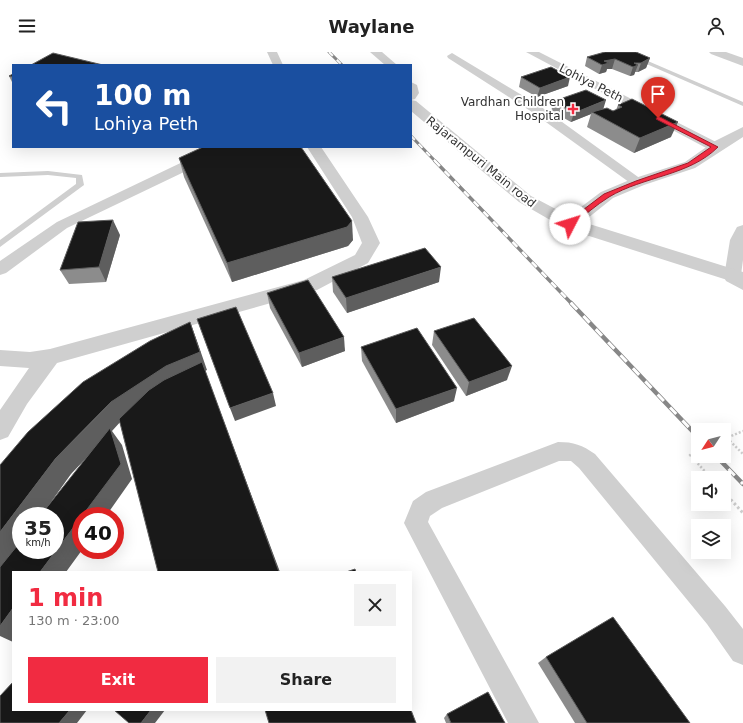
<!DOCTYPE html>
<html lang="en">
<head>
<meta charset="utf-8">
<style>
	:root { --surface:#fff; --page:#f2f2f2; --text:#222; --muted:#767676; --accent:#f12b41 }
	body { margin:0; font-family:"DejaVu Sans",sans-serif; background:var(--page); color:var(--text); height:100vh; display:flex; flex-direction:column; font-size:15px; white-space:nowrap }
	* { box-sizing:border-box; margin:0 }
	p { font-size:13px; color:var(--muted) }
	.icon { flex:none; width:22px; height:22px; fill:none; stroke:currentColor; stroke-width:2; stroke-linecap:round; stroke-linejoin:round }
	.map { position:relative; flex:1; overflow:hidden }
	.details { position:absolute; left:12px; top:519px; width:400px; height:140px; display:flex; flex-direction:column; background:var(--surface); border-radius:0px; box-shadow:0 4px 16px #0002 }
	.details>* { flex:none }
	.guide { position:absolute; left:12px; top:12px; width:400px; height:84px; border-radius:0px; box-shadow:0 4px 16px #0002; background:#1a4fa0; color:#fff; overflow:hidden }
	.needle { width:26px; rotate:234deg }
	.tools { position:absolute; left:691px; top:371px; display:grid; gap:8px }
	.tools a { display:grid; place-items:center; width:40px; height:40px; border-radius:0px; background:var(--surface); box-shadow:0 4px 16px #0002; font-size:20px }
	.speed { position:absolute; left:12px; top:455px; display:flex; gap:8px; font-size:20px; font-weight:700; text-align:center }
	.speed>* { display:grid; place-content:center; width:52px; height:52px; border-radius:50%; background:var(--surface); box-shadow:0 4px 16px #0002; line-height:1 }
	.speed small { font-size:10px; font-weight:400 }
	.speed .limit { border:6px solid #d22; background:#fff; color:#111 }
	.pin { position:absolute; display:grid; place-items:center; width:34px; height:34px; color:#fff; margin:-41px -17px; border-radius:50% 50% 50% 0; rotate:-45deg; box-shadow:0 0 4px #0007 }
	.pin .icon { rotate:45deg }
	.me { position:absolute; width:44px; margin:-22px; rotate:50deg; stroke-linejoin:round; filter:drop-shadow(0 0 3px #0008) }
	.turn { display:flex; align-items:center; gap:14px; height:84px; padding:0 16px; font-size:18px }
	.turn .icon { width:52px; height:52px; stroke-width:2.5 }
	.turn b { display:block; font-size:28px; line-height:34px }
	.round { display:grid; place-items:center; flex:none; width:42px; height:42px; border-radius:0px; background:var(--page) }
	.summary { display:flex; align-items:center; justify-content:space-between; height:68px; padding:0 16px }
	h1 { font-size:24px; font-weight:600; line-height:30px; color:var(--accent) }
	.primary-button { display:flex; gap:8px; margin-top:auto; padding:8px 16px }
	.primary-button a { flex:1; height:46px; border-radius:0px; background:var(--accent); color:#fff; font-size:16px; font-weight:600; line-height:46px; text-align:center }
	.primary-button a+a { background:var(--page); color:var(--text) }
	header { display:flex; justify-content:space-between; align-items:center; height:52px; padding:0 16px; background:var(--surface); font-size:18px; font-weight:600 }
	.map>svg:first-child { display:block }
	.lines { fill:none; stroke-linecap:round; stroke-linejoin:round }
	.path-far1 { stroke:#cfcfcf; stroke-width:2.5; stroke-dasharray:2 2; stroke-linecap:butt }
	.path { stroke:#cfcfcf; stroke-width:3; stroke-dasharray:2.5 2.5; stroke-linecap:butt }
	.service { fill:#cfcfcf; fill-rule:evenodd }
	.minor { fill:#cfcfcf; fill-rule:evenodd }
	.tertiary { fill:#cfcfcf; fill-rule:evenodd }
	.rail-far2-casing { stroke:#878787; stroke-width:3 }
	.rail-far1-casing { stroke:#878787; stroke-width:3.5 }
	.rail-casing { stroke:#878787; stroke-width:4.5 }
	.rail-far2 { stroke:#fff; stroke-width:2; stroke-dasharray:5.5; stroke-linecap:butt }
	.rail-far1 { stroke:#fff; stroke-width:2.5; stroke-dasharray:7; stroke-linecap:butt }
	.rail { stroke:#fff; stroke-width:3; stroke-dasharray:9; stroke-linecap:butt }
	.wall { fill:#8c8c8c }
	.shaded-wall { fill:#5e5e5e }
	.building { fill:#191919; stroke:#5e5e5e }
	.route { fill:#f12b41; stroke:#9d1c2a }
	.poi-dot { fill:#f12b41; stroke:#fff; stroke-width:1.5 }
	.labels { text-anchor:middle; stroke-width:4; stroke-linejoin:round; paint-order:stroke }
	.far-street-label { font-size:12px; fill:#323232; stroke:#fff }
	.far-poi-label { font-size:12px; fill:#323232; stroke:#fff; text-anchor:end }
</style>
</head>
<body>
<header><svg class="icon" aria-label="menu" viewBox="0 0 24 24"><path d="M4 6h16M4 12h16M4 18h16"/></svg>Waylane<svg class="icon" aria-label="person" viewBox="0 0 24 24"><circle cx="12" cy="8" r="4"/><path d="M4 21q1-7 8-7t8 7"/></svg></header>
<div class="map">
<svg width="743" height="671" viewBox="0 0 743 671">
	<rect width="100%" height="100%" fill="#fff"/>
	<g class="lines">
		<g class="path-far1">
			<polyline points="727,386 743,402"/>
			<polyline points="724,387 743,379"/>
			<polyline points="698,400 690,403 711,426"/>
		</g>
		<polyline class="path" points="724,440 743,461"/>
		<g class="service">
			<polygon points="619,0 627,0 743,50 743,54"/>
			<polygon points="48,119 82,123 84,133 0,195 0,188 76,132 76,126 48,123 0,125 0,121"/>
		</g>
		<g class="minor">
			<polygon points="267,0 277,0 283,13 273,13"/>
			<polygon points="370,0 382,0 397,13 385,13"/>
			<polygon points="526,0 539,0 720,92 722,95 720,98 710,98"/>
			<polygon points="452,1 540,54 645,130 643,133 633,133 532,60 448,6 447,4"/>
			<polygon points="411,30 417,33 419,41 415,47 411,48"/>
			<polygon points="214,95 232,95 230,98 67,176 6,221 0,223 0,209 57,170"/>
			<polygon points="743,173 743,208 741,223 743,224 743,238 726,229 724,225 730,188 737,175"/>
			<path d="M 558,390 C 574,390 582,393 595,402 L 725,554 L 743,577 L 743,613 L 733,609 L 707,572 L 579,416 L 571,409 L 559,409 L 442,456 L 430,464 L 428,470 L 539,671 L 508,671 L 404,471 L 413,449 L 426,440 Z"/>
		</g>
		<g class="tertiary">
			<polygon points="709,0 726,0 743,6 743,14 711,2"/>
			<polygon points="411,48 416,49 531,144 569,164 601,140 632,127 685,110 715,89 743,75 743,85 695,116 644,133 613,146 583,170 743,220 743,233 564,176 519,150 411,59"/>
			<polygon points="307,95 321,95 368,165 380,191 368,211 317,238 57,311 27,352 8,385 0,388 0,358 29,316 0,314 0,298 30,300 50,297 304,228 355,203 362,191 352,165"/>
		</g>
		<g class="rail-far2-casing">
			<g id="rail-far2">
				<polyline points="329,0 342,13"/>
				<polyline points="411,84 436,110"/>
			</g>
		</g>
		<g class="rail-far1-casing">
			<polyline id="rail-far1" points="435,109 572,252"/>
		</g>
		<g class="rail-casing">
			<g id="rail">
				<polyline points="571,251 698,385"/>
				<polyline points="716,404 743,432"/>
			</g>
		</g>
		<use href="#rail-far2" class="rail-far2"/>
		<use href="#rail-far1" class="rail-far1"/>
		<use href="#rail" class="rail"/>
	</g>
	<g class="wall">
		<polygon points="587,5 650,6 646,16 638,20 635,20 634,23 630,24 612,17 607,17 606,20 599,22 585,14"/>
		<polygon points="13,22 13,32 9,24"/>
		<polygon points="521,25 568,34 537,45 519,35"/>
		<polygon points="632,47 671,85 634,101 587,75 591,62 571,70 551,59 554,49 613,59 616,58 618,53"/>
		<polygon points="179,106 353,188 348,194 232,230 184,125"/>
		<polygon points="120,183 106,230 69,232 60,218"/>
		<polygon points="332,225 439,230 347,261 333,240"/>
		<polygon points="267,241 345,299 302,315 270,256"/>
		<polygon points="434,279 507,328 466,344 432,293"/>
		<polygon points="361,295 454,349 396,371 362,309"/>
		<polygon points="546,605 690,671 575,671 538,611"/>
		<polygon points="447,662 505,671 446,671 444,666"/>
	</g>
	<g class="shaded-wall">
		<polygon points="650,6 646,16 638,20 641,11"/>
		<polygon points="615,7 612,17 607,17 606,20 599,22 602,13 604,9"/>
		<polygon points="638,13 634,23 630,24 633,15"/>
		<polygon points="570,25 568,34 537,45 540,36"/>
		<polygon points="606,48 603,58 592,60 591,62 571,70 574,61"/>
		<polygon points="678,70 671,85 634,101 640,86"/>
		<polygon points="113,168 120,183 106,230 99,215"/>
		<polygon points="352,169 353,188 348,194 232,230 227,211"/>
		<polygon points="441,215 439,230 347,261 346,246"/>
		<polygon points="190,270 197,289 207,318 205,319 280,520 122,368 112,379 122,393 132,427 106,464 82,464 111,380 71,422 41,464 21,464 21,491 0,520 0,480 56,406"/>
		<polygon points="344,285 345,299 302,315 299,301"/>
		<polygon points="512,314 507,328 466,344 469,330"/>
		<polygon points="457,336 454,349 396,371 396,357"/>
		<polygon points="273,341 276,354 235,369 230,356"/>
		<polygon points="81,465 81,498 82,498 66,520 40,520"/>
		<polygon points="13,556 13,590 0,584 0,574"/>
		<polygon points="70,658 87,658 77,671 59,671"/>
		<polygon points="151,658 165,658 155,671 141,671"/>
	</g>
	<g class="building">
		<polygon points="605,0 636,0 650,6 641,11 634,11 638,13 633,15 615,7 604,9 609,11 602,13 587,5"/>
		<polygon points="53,1 103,13 31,13"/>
		<polygon points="551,15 570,25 540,36 521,25"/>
		<polygon points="13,22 13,25 9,24"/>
		<polygon points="586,38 606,48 574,61 554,49"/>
		<polygon points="632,47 678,70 640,86 592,60 607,56 613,59 622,55 618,53"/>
		<polygon points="203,95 301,95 352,169 347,175 227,211 179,106"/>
		<polygon points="113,168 99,215 60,218 78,170"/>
		<polygon points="425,196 441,215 346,246 332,225"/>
		<polygon points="308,228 344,285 299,301 267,241"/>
		<polygon points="236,255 273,341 230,356 197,267"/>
		<polygon points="474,266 512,314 469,330 434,279"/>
		<polygon points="190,270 200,300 166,314 111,350 56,406 0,480 0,413 28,380 83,330 150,289"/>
		<polygon points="417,276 457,336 396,357 361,295"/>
		<polygon points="202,310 279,520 158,520 119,367 149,338 164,328"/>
		<polygon points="110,376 121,412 40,520 13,520 13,556 0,574 0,515 21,489 21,498 55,498 55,464 40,464"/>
		<polygon points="355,517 356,520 346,520"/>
		<polygon points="613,565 690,671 587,671 546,605"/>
		<polygon points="13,630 13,658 70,658 59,671 0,671 0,644"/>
		<polygon points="488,640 505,671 451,671 447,662"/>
		<polygon points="114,658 151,658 141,671 129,671"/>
		<polygon points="265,658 411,658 416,671 269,671"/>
	</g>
	<path class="route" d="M 658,64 L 718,95 C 689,124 644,124 609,145 C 596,153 584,164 572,173 L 567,173 L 567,170 L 604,142 L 636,129 L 688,111 L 711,95 L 656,67 Z"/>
	<path class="poi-dot" d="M571 51h4v4h4v4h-4v4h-4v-4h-4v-4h4z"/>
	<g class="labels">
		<g class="far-street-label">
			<text transform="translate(591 31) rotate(27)" y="4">Lohiya Peth</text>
			<text transform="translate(481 110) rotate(39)" y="4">Rajarampuri Main road</text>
		</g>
		<g class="far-poi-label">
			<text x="564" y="54">Vardhan Children<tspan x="564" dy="14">Hospital</tspan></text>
		</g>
	</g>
</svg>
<div class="tools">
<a><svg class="needle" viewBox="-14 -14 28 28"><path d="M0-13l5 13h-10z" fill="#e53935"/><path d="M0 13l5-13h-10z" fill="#767676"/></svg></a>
<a><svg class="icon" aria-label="sound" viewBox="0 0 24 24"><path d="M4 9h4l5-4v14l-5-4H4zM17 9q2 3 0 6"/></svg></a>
<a><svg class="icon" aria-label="layers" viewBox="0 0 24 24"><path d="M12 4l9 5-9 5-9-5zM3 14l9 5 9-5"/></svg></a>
</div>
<div class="speed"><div>35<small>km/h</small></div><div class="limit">40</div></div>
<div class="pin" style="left:658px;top:66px;background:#d93025"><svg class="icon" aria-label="arrive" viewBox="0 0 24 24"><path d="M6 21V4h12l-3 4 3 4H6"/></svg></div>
<svg class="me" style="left:570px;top:172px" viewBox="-20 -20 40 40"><circle r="19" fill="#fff"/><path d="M0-13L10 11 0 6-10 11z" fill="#f12b41"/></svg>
<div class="guide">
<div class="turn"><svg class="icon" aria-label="left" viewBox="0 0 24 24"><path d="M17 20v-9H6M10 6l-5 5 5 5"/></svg><div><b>100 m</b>Lohiya Peth</div></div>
</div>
<section class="details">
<div class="summary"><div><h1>1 min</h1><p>130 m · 23:00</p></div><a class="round"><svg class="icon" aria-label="close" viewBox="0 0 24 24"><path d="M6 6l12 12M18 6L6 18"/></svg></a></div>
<div class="primary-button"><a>Exit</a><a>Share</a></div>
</section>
</div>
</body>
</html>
